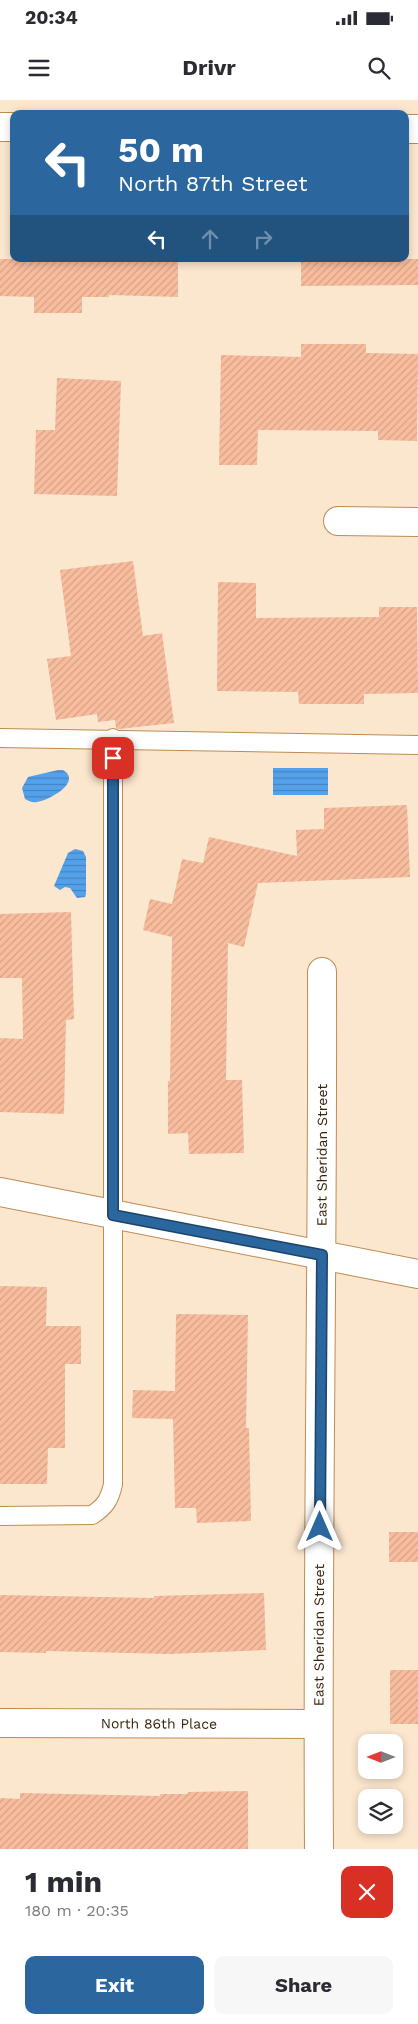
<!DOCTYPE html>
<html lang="en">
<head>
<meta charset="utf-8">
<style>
	:root { --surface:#fff; --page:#f7f7f7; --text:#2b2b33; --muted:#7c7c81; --accent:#2b679e }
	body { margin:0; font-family:"Work Sans",sans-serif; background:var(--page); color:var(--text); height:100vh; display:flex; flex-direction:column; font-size:19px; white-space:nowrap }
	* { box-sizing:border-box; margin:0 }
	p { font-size:16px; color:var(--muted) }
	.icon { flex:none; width:28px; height:28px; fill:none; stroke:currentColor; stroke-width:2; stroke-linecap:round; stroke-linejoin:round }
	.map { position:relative; height:1749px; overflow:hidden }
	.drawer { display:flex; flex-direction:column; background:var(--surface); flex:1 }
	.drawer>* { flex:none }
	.hud { position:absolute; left:10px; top:10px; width:399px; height:152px; border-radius:10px; box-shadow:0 2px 8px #0003; background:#2b679e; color:#fff; overflow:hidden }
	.needle { width:32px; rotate:270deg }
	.tools { position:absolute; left:358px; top:1634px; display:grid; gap:10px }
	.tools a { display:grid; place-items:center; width:45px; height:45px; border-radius:10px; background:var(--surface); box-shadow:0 2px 8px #0003; font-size:25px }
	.pin { position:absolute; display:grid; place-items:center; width:42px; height:42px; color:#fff; margin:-21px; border-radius:10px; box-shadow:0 2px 8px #0006 }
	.me { position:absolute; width:55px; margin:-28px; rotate:0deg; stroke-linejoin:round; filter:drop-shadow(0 0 4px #0008) }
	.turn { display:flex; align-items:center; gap:18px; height:105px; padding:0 25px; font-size:22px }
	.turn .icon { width:65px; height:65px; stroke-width:2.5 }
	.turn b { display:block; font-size:35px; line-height:42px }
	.lanes { display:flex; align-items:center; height:48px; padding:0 25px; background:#0003; justify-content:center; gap:25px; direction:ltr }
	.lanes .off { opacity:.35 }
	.round { display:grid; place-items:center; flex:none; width:52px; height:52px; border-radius:10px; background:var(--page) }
	.headline { display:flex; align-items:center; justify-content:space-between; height:85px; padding:0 25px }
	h1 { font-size:30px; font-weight:700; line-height:38px }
	.primary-button { display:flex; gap:10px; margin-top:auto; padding:10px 25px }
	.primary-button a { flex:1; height:58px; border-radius:10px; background:var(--accent); color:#fff; font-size:20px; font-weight:700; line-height:58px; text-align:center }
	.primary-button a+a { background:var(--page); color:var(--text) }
	.status { display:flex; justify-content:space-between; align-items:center; height:35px; padding:0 25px; background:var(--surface); direction:ltr }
	.status svg { height:14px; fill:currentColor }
	header { display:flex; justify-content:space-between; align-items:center; height:65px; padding:0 25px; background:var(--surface); font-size:22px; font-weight:700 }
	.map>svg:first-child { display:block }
	.water { fill:url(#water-rules) }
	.building { fill:url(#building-hatch) }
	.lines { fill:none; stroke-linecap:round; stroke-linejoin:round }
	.lane-casing { stroke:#be8c51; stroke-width:20 }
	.street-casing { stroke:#be8c51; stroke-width:30 }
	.lane { stroke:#fff; stroke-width:18 }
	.street { stroke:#fff; stroke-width:28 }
	.route-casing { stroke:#1c4367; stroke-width:12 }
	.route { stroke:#2b679e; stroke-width:9 }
	.labels { text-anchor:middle; stroke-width:5; stroke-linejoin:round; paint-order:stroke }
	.street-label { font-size:14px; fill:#38240b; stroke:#fbe6ce }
</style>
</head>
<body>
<div class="status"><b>20:34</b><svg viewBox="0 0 49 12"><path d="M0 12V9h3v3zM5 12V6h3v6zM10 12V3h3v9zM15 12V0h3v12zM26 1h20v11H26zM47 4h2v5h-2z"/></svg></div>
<header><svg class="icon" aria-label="menu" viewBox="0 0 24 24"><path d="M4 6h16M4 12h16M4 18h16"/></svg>Drivr<svg class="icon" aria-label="search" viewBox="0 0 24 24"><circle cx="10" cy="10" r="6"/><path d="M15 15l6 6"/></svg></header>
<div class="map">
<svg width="418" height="1749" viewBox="0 0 418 1749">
	<defs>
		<pattern id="water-rules" width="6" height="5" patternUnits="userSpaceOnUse" patternTransform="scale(1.25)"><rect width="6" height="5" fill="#53a1eb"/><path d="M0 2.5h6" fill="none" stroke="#4683bd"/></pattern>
		<pattern id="building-hatch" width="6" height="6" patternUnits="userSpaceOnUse" patternTransform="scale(1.25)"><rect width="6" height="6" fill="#f8bd9e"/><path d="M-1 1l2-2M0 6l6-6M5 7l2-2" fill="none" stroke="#d5a287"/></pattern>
	</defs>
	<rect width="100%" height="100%" fill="#fbe6ce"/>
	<g class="water">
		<rect x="273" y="668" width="55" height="27"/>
		<path d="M 58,670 L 63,670 C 83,682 48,701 37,702 C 32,703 29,701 25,699 L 22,688 L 28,677 Z"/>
		<polygon points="75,749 83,751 86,757 86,794 85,797 77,798 70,788 65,787 60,790 54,786 68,753"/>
	</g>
	<g class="building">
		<polygon points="0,159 178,159 178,197 109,195 109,197 82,197 82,213 34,213 34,197 0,196"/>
		<polygon points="301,159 418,159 418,185 301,186"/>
		<polygon points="301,244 366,244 366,253 418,254 417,341 378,340 378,331 258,330 257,365 219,365 221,255 301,257"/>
		<polygon points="57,278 121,281 117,396 34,394 36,330 55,330"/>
		<polygon points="133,461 143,536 162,533 174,623 119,629 116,628 115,620 98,622 97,614 56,620 47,559 71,556 60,470"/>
		<polygon points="218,482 256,483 256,518 379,517 379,507 417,507 418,593 364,594 364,604 299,604 298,592 217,591"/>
		<polygon points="407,705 410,777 258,783 244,847 228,843 226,980 242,980 244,1053 189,1054 188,1033 168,1034 168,981 170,981 172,837 143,830 150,799 172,804 182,759 203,763 209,737 297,756 296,730 324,729 324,708"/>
		<polygon points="71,812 74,919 66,920 64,1014 0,1012 0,938 23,939 22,878 0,878 0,814"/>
		<polygon points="0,1186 47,1187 46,1226 81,1226 81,1264 65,1264 65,1348 48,1348 47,1384 0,1384"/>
		<polygon points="176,1214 248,1215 246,1328 249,1328 251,1421 197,1423 196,1408 175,1408 173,1319 132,1318 133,1290 175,1291"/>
		<rect x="389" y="1432" width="29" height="30"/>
		<polygon points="264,1493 266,1550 169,1554 46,1551 46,1553 0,1552 0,1495 154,1498 154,1496"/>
		<rect x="390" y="1570" width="28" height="54"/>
		<polygon points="248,1691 248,1749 0,1749 0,1698 20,1699 20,1693 160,1696 160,1694 188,1694 188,1692"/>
	</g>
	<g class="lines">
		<g class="lane-casing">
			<g id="lane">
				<polyline points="0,638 418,645"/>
				<path d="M 0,1416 L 92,1415 C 105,1407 110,1399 113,1384 L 113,638"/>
			</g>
		</g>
		<g class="street-casing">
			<g id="street">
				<polyline points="0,27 14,27"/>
				<polyline points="405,29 418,29"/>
				<polyline points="338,421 418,422"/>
				<polyline points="0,1092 418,1174"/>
				<path id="s1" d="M 0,1623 L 318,1624"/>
				<path id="s2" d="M 319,1749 C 317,1457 323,1165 322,872"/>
			</g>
		</g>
		<use href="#lane" class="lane"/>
		<use href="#street" class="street"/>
	</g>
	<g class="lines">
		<g class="route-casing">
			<polyline id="route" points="113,658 113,1115 322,1155 320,1427"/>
		</g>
		<use href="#route" class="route"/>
	</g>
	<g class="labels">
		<g class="street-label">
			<text dy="5" stroke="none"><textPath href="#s2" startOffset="694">East Sheridan Street</textPath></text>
			<text dy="5" stroke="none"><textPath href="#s2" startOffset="214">East Sheridan Street</textPath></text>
			<text dy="5" stroke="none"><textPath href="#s1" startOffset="159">North 86th Place</textPath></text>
		</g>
	</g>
</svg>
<div class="tools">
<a><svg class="needle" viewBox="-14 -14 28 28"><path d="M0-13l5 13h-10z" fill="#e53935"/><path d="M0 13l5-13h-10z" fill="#7c7c81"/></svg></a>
<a><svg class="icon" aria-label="layers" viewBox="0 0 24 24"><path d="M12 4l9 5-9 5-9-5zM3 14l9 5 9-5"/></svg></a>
</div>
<div class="pin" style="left:113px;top:658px;background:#d93025"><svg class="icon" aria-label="arrive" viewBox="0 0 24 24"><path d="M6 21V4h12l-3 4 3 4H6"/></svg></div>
<svg class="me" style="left:320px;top:1427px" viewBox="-20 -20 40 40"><path d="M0-17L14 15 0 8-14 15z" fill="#2b679e" stroke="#fff" stroke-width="4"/></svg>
<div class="hud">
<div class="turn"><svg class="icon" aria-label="left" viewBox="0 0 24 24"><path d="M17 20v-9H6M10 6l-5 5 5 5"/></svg><div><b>50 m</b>North 87th Street</div></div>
<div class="lanes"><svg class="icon" aria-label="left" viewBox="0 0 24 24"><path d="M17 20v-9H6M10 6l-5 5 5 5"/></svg><svg class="icon off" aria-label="ahead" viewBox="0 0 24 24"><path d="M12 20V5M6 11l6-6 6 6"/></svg><svg class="icon off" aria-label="right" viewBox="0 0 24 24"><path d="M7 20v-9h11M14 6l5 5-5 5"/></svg></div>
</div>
</div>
<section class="drawer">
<div class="headline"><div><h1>1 min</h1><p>180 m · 20:35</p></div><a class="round" style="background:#d93025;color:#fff"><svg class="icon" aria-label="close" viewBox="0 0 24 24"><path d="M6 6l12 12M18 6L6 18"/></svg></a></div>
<div class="primary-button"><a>Exit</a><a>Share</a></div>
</section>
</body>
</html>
